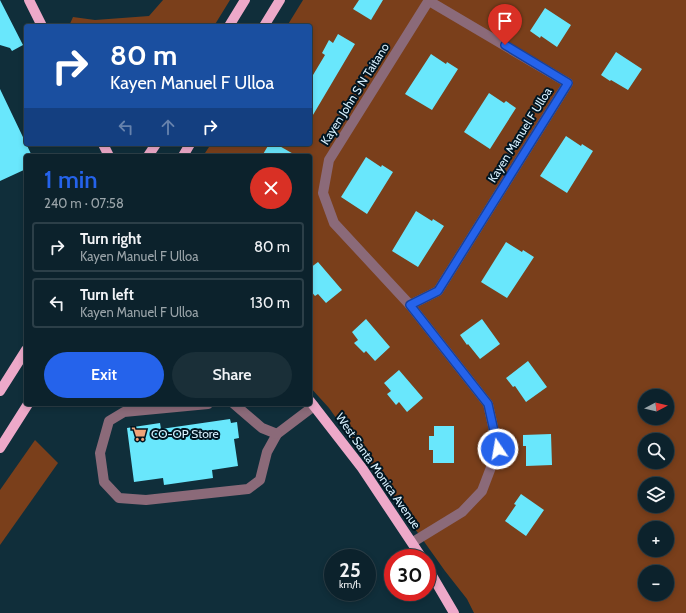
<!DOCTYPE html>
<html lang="en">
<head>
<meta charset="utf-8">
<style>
	:root { --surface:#0c222c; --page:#1a2f38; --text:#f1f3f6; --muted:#9aa4a9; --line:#2c3f48; --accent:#2563eb }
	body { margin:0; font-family:Cabin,sans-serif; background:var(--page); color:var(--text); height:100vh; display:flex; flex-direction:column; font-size:15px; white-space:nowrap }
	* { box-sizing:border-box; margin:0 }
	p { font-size:13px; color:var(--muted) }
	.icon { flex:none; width:22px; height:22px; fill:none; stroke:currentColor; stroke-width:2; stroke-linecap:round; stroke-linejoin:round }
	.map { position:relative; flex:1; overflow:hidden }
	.drawer { position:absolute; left:24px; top:154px; width:288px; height:252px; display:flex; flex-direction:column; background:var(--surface); border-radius:4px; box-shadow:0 2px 6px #0003,0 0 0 1px var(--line) }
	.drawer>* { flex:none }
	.hud { position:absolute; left:24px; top:24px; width:288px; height:122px; border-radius:4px; box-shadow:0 2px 6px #0003,0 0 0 1px var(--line); background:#1a4fa0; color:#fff; overflow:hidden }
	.needle { width:26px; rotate:83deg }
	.tools { position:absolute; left:638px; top:389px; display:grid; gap:8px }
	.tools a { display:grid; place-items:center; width:36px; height:36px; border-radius:50%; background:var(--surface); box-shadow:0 2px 6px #0003,0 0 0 1px var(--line); font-size:20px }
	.speed { position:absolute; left:324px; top:549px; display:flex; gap:8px; font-size:20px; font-weight:700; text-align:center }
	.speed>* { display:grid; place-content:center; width:52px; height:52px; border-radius:50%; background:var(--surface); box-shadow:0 2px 6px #0003,0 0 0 1px var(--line); line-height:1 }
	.speed small { font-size:10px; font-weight:400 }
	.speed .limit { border:6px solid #d22; background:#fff; color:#111 }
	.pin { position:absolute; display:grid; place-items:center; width:34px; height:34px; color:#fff; margin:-41px -17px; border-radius:50% 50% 50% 0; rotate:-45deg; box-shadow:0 0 4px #0007 }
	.pin .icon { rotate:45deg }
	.me { position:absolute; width:44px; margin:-22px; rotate:348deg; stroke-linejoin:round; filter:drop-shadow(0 0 3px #0008) }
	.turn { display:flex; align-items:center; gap:14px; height:84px; padding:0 20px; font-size:18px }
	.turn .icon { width:52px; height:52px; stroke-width:2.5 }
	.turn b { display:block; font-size:28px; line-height:34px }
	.lanes { display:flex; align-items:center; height:38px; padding:0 20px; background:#0003; justify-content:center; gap:20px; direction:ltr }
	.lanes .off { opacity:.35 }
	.round { display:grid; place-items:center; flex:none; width:42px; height:42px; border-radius:21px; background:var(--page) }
	.head { display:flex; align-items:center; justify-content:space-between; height:68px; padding:0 20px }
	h1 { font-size:24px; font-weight:600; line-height:30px; color:var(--accent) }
	.primary-button { display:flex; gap:8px; margin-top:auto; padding:8px 20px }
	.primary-button a { flex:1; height:46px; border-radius:24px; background:var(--accent); color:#fff; font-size:16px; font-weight:600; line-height:46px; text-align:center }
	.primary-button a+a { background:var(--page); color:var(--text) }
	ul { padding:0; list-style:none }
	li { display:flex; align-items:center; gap:12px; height:50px; margin:0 8px 6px; padding:0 12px; border:2px solid var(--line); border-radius:4px }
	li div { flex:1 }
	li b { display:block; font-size:15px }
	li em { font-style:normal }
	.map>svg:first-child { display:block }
	.green { fill:#7a3f1b; fill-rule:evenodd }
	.building { fill:#69e7fc }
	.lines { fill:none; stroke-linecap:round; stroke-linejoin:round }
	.minor { stroke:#8b6a79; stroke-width:10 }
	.major { stroke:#eda9c9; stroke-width:10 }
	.route-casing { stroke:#184099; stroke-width:10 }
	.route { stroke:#2563eb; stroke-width:7 }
	.labels { text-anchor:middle; stroke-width:4; stroke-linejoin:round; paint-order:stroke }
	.street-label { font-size:12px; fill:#d9f2ff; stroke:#001521 }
	.poi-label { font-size:12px; fill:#d9f2ff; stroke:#001521; text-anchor:start }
</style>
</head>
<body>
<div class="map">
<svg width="686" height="613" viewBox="0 0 686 613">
	<rect width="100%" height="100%" fill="#102e3a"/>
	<g class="green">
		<polygon points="163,0 230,0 214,26 69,26 73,17 95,20 149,16"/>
		<path d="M 303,0 L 686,0 L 686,613 L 474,613 L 467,599 L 445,571 L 329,408 L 310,387 L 310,156 L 203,156 L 211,144 L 310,144 L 310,26 L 287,26 ZM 645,396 L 667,396 L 667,418 L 645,418 ZM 645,440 L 667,440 L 667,462 L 645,462 ZM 645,484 L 667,484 L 667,506 L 645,506 ZM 645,528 L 667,528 L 667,550 L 645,550 ZM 645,572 L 667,572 L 667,594 L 645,594 Z"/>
		<polygon points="35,440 58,463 0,545 0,490"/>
	</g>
	<g class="building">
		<polygon points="0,0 23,45 12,51 10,48 0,45"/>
		<polygon points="359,0 383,0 371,20 353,9"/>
		<polygon points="545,8 571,25 557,47 541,36 540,38 530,31"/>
		<polygon points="338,34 355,44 310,120 310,80 325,55 322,53 329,40 333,43"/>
		<polygon points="616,52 642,69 628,90 611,80 610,81 601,75"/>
		<polygon points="431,54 446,64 447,62 458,69 432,110 405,94"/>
		<polygon points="0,89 32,156 26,156 26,169 0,181"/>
		<polygon points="489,93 504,103 506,101 516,108 490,149 464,132"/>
		<polygon points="566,136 581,146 582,144 593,151 567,193 540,176"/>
		<polygon points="269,144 276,144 297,156 262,156"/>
		<polygon points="366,157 381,167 382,165 393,172 367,214 341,197"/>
		<polygon points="416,211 432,221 433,219 444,226 418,267 392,251"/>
		<polygon points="506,242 522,252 523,250 534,257 507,298 481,282"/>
		<polygon points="318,262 342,290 326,303 318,294 315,296 310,290 310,268"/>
		<polygon points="366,319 390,347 375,361 366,351 364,353 354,343 358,340 352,332"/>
		<polygon points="482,319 500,344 480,359 468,344 467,345 460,335"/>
		<polygon points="528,361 547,387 526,402 515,386 513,387 506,378"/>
		<polygon points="399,370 423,398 407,412 399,402 396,405 387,394 391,391 384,383"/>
		<polygon points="230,419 231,423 237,422 239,438 234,439 238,466 212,470 213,478 164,485 163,478 134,482 127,428 160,423 161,429"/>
		<polygon points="434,426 454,426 454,463 433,463 433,450 429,450 429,436 434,436"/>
		<polygon points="551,434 552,465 526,466 526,446 523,446 523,435"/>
		<polygon points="521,494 544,510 526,536 505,521 516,505 514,504"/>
	</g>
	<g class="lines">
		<g class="minor">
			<polyline points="410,305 438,291 568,83 429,1"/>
			<polyline points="208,404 124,412 109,421 100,453 104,482 119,498 146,500 248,489 260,480 267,452 277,434 314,406"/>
			<polyline points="234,404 262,428 277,434"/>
			<polyline points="413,542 462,512 482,491 498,449 488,404 410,305 334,223 323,193 329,160 429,0"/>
		</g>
		<g class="major">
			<polyline points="29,0 42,26"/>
			<polyline points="229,26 245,0"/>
			<polyline points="264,26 280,0"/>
			<polyline points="103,144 109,156"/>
			<polyline points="148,156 156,144"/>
			<polyline points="183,156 190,144"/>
			<polyline points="0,391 26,350"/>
			<polyline points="310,401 362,468 422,558"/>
			<polyline points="0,448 28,404"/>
			<polyline points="427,567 454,613"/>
		</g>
	</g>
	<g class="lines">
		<g class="route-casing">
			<polyline id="route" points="498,449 488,404 410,305 438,291 568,83 505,45"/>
		</g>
		<use href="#route" class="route"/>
	</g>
	<defs>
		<g id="supermarket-bare" transform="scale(1.2)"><path d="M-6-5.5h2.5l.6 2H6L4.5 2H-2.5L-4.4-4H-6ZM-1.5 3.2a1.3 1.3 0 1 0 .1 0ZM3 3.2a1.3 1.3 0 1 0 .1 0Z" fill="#efa378" stroke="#001521" stroke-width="2.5" paint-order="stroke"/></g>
	</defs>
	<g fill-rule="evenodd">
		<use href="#supermarket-bare" x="139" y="434"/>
	</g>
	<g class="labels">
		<g class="street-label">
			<text transform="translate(355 94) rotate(-58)" y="4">Kayen John S N Taitano</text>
			<text transform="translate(520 135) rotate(-58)" y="4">Kayen Manuel F Ulloa</text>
			<text transform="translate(378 471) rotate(55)" y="4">West Santa Monica Avenue</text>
		</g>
		<g class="poi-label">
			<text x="151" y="438">CO-OP Store</text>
		</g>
	</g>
</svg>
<div class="tools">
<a><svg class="needle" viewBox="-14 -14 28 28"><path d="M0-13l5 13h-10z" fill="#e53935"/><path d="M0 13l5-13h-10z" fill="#9aa4a9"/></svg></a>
<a><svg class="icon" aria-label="search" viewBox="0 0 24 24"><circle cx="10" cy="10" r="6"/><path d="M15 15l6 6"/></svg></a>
<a><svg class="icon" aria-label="layers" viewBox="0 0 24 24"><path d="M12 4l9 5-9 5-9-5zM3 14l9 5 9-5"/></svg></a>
<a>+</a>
<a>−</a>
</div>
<div class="speed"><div>25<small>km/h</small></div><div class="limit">30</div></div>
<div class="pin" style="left:505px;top:45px;background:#d93025"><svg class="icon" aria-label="arrive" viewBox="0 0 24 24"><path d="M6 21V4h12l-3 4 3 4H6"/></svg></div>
<svg class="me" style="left:498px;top:449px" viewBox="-20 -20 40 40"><circle r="17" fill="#2563eb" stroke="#fff" stroke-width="3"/><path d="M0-11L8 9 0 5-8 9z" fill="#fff"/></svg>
<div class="hud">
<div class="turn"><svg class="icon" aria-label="right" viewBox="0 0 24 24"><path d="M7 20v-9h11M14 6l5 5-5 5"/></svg><div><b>80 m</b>Kayen Manuel F Ulloa</div></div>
<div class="lanes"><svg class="icon off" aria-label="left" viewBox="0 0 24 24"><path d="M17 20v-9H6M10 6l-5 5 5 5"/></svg><svg class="icon off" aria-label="ahead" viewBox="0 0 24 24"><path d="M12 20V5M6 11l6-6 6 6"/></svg><svg class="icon" aria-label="right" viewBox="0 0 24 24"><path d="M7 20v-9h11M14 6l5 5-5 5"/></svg></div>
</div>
<section class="drawer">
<div class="head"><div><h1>1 min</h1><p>240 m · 07:58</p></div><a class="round" style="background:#d93025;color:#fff"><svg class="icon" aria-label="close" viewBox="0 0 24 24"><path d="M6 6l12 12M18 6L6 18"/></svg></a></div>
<ul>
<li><svg class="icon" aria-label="right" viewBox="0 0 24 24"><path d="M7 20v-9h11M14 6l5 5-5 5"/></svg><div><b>Turn right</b><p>Kayen Manuel F Ulloa</p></div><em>80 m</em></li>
<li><svg class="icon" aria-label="left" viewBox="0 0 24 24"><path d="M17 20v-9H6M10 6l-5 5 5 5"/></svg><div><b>Turn left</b><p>Kayen Manuel F Ulloa</p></div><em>130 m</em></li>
</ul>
<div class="primary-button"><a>Exit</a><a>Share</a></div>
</section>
</div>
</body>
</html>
